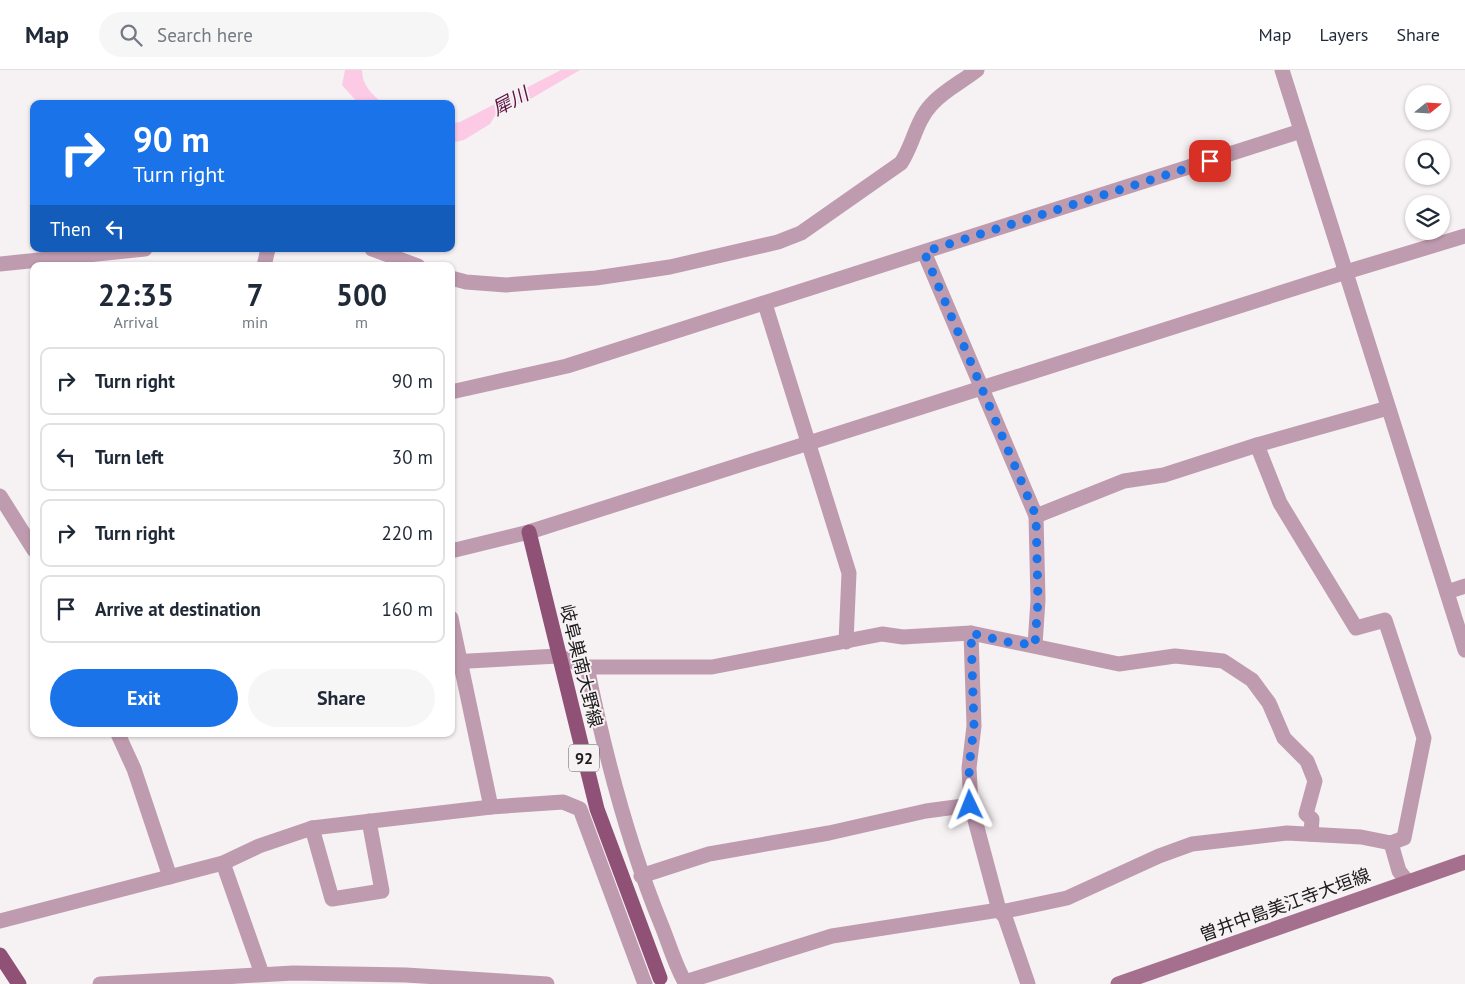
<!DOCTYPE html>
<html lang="en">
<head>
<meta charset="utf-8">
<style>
	:root { --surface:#fff; --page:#f6f6f7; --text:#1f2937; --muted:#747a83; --line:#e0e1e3; --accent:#1a73e8 }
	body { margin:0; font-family:"PT Sans","Noto Sans JP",sans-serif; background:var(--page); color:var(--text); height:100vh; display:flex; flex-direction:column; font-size:19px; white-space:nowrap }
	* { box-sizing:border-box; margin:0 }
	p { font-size:16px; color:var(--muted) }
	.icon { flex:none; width:28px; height:28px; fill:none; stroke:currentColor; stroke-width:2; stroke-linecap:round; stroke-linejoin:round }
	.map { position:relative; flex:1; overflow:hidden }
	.sheet { position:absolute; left:30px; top:192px; width:425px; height:475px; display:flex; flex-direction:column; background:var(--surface); border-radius:10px; box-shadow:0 1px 4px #0004 }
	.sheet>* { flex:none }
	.guide { position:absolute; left:30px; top:30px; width:425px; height:152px; border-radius:10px; box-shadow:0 1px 4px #0004; background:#1a73e8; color:#fff; overflow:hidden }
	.needle { width:32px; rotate:72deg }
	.buttons { position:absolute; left:1405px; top:15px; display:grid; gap:10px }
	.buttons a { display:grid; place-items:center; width:45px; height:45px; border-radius:50%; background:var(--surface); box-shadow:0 1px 4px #0004; font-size:25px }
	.pin { position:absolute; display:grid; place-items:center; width:42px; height:42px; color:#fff; margin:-21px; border-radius:10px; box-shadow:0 2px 8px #0006 }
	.me { position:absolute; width:55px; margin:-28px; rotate:358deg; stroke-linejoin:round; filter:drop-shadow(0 0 4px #0008) }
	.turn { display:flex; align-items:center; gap:18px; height:105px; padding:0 20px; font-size:22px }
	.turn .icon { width:65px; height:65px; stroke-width:2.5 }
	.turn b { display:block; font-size:35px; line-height:42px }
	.then { display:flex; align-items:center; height:48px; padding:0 20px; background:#0003; gap:10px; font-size:19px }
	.eta { display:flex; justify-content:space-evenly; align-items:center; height:85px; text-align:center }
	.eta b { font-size:30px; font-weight:800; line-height:35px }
	.button { display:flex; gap:10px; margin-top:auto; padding:10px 20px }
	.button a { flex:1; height:58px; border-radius:30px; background:var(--accent); color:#fff; font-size:20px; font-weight:800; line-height:58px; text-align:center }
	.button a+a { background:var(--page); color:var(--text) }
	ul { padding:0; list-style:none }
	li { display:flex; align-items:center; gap:15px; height:68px; margin:0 10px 8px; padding:0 10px; border:2px solid var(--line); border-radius:10px }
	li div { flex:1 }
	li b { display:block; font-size:19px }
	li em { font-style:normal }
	header { display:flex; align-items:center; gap:30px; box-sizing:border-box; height:70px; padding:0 25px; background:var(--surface); border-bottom:1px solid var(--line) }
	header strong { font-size:24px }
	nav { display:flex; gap:28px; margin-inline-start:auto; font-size:18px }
	.search { width:350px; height:45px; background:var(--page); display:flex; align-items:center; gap:12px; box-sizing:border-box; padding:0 18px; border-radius:28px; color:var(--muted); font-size:19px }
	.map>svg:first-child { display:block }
	.water { fill:#fdcae6 }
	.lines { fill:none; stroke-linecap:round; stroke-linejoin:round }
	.minor { stroke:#bf9baf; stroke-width:15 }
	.tertiary { stroke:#bf9baf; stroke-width:15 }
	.secondary { stroke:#a4708e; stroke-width:15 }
	.primary { stroke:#905176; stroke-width:15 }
	.route { stroke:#1a73e8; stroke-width:9; stroke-dasharray:0 16.2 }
	.labels { text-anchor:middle; stroke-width:4; stroke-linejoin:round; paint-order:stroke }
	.shield { fill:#f6f1f3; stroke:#5d5a5c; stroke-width:1 }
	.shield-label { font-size:16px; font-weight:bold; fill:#1c1a1b }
	.street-label { font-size:18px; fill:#1c1a1b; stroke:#f6f1f3 }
	.water-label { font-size:19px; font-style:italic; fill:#5a1342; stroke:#f6f1f3 }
</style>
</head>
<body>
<header>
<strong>Map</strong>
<div class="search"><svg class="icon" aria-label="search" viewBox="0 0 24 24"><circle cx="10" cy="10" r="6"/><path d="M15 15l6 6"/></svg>Search here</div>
<nav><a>Map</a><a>Layers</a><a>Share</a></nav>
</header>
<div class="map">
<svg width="1465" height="914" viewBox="0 0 1465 914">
	<rect width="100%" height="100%" fill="#f6f1f3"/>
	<g class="water">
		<path d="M 345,0 L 362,0 C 362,15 372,25 384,34 L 359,34 L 342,15 Z"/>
		<polygon points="561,0 580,0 532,28 496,44 490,54 464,70 451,73 451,53 460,52"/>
	</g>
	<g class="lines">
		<g class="minor">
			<polyline points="372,179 418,196"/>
			<polyline points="924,182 1036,446 1038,530 1035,575"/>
			<polyline points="0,194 145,179"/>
			<polyline points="264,196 268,179"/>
			<polyline points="1346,202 1465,166"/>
			<path d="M 451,208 L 466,212 L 506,215 L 596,208 L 670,197 L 778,172 L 801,163 L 901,93 C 913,75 916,51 931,35 C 944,20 962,12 977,0"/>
			<polyline points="765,234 849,503 846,572"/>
			<polyline points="451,322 567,296 1301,61"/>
			<polyline points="0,426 34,480"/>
			<polyline points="1036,446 1124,411 1164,405 1257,375 1388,338"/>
			<polyline points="1447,522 1465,516"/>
			<polyline points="451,548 491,737"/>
			<polyline points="971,563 974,656 969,698 971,735 999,840 1005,847 1028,914"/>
			<polyline points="451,592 558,586 587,597 712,597 882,564 903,567 971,563 1119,594 1175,586 1223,591 1252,610 1269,633 1284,668 1307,691 1315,711 1306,744 1312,749 1311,764"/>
			<path d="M 587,597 C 605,685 627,771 661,854 C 669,873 675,896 686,914"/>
			<polyline points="118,664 134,699 170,807"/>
			<polyline points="312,758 332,829 382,821 369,751"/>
			<polyline points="1391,773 1399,801 1407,811"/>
			<polyline points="223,793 262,904"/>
			<polyline points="641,806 709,784 829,763 926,741 971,735"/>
			<polyline points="0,851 223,793 259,776 312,758 491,737 563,732 580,739 645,914"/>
			<polyline points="685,912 832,866 999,840 1006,841 1067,828 1159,786 1192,774 1287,763 1361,767 1391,773 1404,768 1424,668 1385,550 1356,558 1280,433 1257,375"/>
			<polyline points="100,914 293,903 406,905 547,914"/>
		</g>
		<g class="tertiary">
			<polyline points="1282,0 1465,580"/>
			<polyline points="451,481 529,462 1346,202"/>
		</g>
		<polyline class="secondary" points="1118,914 1465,792"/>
		<g class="primary">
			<polyline points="529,462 597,739 660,908"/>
			<polyline points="0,885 19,914"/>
		</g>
	</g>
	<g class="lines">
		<polyline class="route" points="970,735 969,698 974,656 971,563 1007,572 1035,575 1038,530 1036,446 924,182 1210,91"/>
	</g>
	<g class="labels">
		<rect class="shield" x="569" y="674.5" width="30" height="27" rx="4"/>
		<g class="shield-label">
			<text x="584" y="694">92</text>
		</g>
		<g class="street-label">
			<text transform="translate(581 596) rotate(76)" y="6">岐阜巣南大野線</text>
			<text transform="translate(1285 835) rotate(-20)" y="6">曽井中島美江寺大垣線</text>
		</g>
		<g class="water-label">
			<text transform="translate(510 31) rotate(-28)" y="7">犀川</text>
		</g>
	</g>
</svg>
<div class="buttons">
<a><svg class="needle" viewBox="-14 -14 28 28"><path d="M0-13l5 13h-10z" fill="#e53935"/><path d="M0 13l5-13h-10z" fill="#747a83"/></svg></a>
<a><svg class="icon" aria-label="search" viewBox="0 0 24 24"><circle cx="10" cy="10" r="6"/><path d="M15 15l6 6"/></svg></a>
<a><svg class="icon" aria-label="layers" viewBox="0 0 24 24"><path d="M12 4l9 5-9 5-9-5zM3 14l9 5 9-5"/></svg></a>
</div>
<div class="pin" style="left:1210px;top:91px;background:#d93025"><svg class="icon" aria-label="arrive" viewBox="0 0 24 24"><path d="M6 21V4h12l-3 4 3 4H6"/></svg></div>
<svg class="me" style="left:970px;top:735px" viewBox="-20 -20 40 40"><path d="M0-17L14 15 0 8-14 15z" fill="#1a73e8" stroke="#fff" stroke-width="4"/></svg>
<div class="guide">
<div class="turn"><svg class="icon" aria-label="right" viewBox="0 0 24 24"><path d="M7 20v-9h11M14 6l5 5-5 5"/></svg><div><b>90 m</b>Turn right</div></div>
<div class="then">Then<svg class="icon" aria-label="left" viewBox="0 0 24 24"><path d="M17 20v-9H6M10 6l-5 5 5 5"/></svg></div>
</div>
<section class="sheet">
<div class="eta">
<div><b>22:35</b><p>Arrival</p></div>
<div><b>7</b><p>min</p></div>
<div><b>500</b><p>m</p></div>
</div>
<ul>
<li><svg class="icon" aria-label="right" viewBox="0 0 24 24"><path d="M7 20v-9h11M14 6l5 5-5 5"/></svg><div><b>Turn right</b></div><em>90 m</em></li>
<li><svg class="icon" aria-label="left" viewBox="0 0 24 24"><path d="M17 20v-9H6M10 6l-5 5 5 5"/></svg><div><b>Turn left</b></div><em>30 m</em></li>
<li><svg class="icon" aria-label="right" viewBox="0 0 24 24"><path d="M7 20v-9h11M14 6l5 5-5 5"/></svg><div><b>Turn right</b></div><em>220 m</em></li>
<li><svg class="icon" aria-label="arrive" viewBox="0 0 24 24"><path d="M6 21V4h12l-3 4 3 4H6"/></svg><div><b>Arrive at destination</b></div><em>160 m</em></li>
</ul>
<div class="button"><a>Exit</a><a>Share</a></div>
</section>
</div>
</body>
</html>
